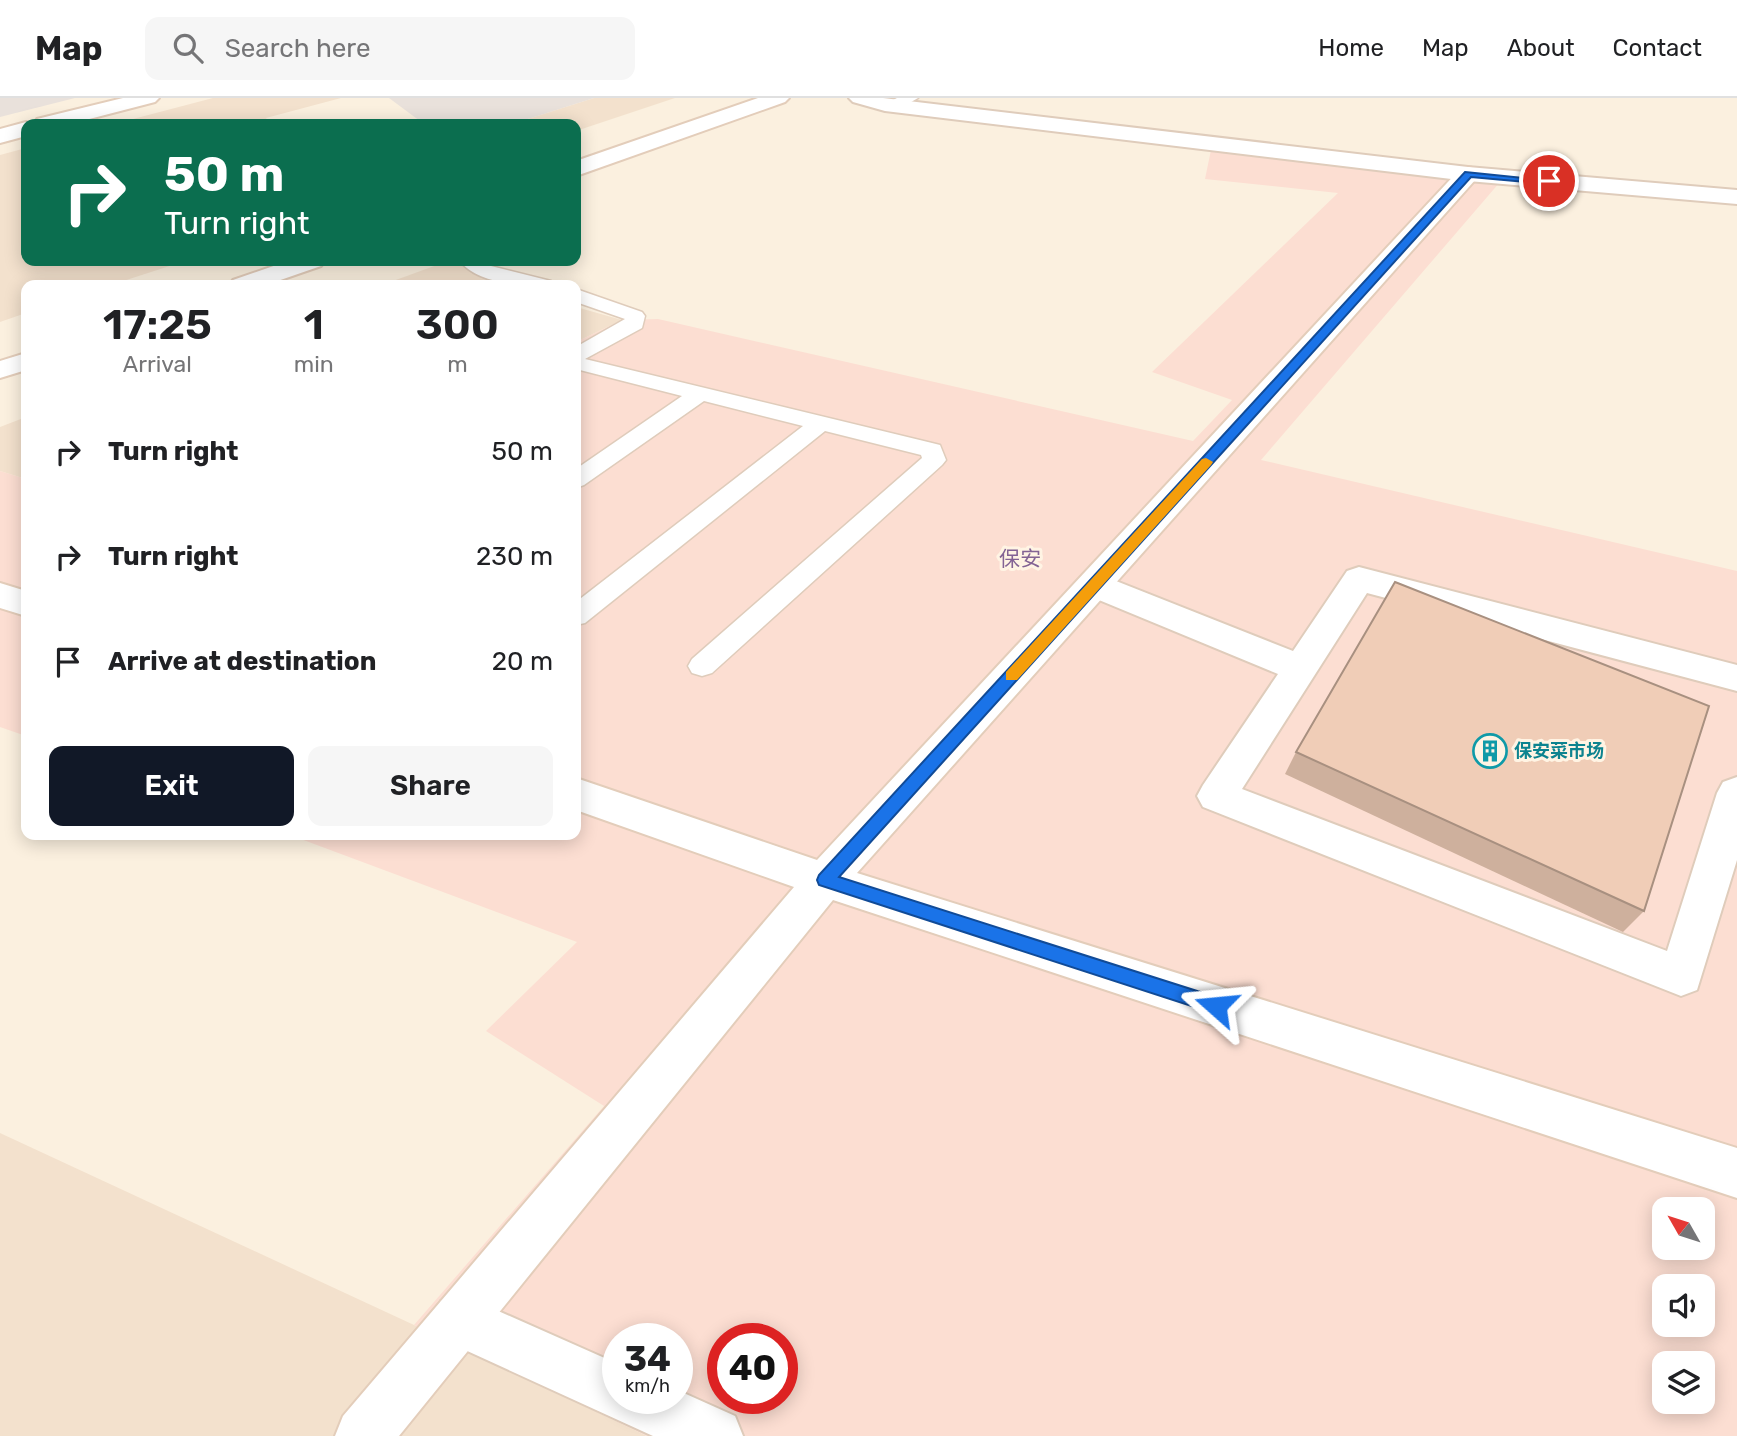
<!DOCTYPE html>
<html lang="en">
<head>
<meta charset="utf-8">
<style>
	:root { --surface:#fff; --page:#f6f6f6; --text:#202124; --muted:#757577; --line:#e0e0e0; --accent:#111827 }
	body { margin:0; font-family:Rubik,"Noto Sans SC",sans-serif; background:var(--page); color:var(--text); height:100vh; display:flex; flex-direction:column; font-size:26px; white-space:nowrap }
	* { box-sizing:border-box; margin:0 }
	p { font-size:23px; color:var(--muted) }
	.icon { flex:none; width:38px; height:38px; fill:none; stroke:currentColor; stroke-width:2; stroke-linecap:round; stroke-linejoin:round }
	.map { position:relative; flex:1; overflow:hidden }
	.sheet { position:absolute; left:21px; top:182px; width:560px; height:560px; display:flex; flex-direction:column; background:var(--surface); border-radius:14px; box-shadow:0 4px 18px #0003 }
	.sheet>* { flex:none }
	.top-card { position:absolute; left:21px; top:21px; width:560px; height:147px; border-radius:14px; box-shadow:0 4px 18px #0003; background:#0b6e4f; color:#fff; overflow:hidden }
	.needle { width:46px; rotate:309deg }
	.fabs { position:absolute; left:1652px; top:1099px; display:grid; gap:14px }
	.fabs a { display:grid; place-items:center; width:63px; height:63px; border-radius:14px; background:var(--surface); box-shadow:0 4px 18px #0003; font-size:35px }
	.speed { position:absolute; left:602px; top:1225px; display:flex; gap:14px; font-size:35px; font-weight:700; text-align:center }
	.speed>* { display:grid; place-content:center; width:91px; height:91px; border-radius:50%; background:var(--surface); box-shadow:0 4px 18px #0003; line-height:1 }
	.speed small { font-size:18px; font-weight:400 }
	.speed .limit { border:10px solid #d22; background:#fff; color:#111 }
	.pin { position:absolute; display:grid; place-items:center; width:60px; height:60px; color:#fff; margin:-30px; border:4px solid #fff; border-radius:50%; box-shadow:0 2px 7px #0007 }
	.me { position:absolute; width:77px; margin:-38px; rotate:288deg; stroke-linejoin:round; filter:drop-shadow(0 0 5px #0008) }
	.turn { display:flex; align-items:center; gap:24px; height:147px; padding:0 28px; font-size:32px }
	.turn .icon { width:91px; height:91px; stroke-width:2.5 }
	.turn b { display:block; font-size:49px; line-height:60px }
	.eta { display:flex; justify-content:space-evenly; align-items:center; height:119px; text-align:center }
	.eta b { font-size:42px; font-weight:600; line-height:49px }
	.cta { display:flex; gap:14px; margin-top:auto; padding:14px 28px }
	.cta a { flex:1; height:80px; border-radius:14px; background:var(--accent); color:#fff; font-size:28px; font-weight:600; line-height:80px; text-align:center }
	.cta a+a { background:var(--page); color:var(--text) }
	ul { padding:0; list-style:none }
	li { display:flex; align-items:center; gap:21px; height:105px; padding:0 28px }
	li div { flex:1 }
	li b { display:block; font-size:26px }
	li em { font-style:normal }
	header { display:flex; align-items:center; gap:42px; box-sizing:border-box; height:98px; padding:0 35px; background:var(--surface); border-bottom:2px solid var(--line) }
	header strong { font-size:33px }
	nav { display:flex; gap:38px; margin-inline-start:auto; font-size:24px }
	.search { width:490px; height:63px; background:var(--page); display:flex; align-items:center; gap:18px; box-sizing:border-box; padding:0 24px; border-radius:14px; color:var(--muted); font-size:26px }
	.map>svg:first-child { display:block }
	.residential { fill:#f3e1cd }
	.commercial { fill:#fcded2; fill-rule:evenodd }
	.industrial { fill:#e9e1db }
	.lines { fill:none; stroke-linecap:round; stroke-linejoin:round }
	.lane-casing { stroke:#dfccbb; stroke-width:3 }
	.street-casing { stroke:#dfccbb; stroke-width:4 }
	.secondary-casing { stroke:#e3cdba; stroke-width:4 }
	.lane { fill:#fff; fill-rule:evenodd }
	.street { fill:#fff; fill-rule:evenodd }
	.secondary { fill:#fff; fill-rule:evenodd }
	.wall { fill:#ceb09d }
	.building { fill:#f0cdb7; stroke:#a89080; stroke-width:2 }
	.route { fill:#1a73e8; stroke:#114b97; stroke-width:2 }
	.slow { fill:#f59e0b }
	.labels { text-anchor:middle; stroke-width:6; stroke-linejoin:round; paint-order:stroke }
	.culture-label { font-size:18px; font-weight:bold; fill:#0d838f; stroke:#fff4e4; text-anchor:start }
	.quarter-label { font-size:21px; fill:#836394; stroke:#fff4e4 }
</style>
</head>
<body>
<header>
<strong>Map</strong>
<div class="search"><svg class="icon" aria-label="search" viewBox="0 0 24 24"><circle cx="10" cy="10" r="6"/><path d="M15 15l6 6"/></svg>Search here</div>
<nav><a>Home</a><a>Map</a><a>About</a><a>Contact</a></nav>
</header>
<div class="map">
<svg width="1737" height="1338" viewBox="0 0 1737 1338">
	<rect width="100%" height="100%" fill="#fbf0df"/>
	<g class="residential">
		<polygon points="213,0 341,0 266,20 271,26 114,26"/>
		<polygon points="594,0 675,0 576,33 576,26 512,26"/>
		<polygon points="26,50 26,163 185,163 111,187 26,187 26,215 0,224 0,57"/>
		<polygon points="448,163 470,163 492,185 500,187 382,187"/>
		<polygon points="576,209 622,222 576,244"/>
		<polygon points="26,319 26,381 0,373 0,329"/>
		<polygon points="0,1035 414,1227 647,1338 0,1338"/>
	</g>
	<g class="commercial">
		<path d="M 1211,52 L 1500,84 L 1261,362 L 1737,473 L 1737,1338 L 647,1338 L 414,1227 L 604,1008 L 486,933 L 577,844 L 290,737 L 576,737 L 576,244 L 622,222 L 658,221 L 1193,343 L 1232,302 L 1152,274 L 1338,95 L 1205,81 ZM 1664,1111 L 1703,1111 L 1703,1150 L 1664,1150 ZM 1664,1188 L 1703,1188 L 1703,1227 L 1664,1227 ZM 618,1241 L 677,1241 L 677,1300 L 618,1300 ZM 723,1241 L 782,1241 L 782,1300 L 723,1300 ZM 1664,1265 L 1703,1265 L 1703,1304 L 1664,1304 Z"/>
		<polygon points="0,373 26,381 26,638 0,629"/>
	</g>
	<g class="industrial">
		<polygon points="0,0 75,0 0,19"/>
		<polygon points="389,0 594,0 512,26 424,26"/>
	</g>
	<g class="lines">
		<g class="lane-casing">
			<g id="lane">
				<polygon points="897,0 918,0 899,11 887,11 887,5"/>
				<path d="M 460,163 L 482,163 L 487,167 L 551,183 L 554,187 C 527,188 478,187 460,163 Z"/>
				<polygon points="576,191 642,214 645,218 642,230 585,261 932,345 940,347 946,362 942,367 712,575 702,578 692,575 688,568 692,561 922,360 921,357 825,333 585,525 576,527 576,504 803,328 704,303 584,387 576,390 576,371 682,298 576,271 576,249 625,221 576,204"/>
			</g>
		</g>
		<g class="street-casing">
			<g id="street">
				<polygon points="849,0 883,0 1468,69 1737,92 1737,106 1468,83 885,13 853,4"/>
				<polygon points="1359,469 1737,567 1737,593 1367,495 1242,691 1667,853 1717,695 1723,684 1737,679 1737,762 1697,892 1681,898 1203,709 1197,698 1203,687 1278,576 1082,495 1077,487 1082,479 1094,475 1106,479 1293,553 1347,473"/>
				<polygon points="460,1196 618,1266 618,1300 677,1300 677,1292 735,1318 743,1338 653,1338 441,1241 434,1222 441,1203"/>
			</g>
		</g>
		<g class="secondary-casing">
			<g id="secondary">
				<polygon points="123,0 159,0 155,4 70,26 34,26 37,21"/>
				<polygon points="758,0 789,0 785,4 576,78 576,63"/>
				<polygon points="26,24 33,26 26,26 26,38 0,45 0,31"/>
				<polygon points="1468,69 1476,71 1480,76 1476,81 857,775 1737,1050 1737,1100 833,802 399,1338 335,1338 343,1318 794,789 576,712 576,680 817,762 1460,71"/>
				<polygon points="288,163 325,163 321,168 266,187 229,187 233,182"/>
				<polygon points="26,255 26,272 0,280 0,263"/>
				<polygon points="0,485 26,493 26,518 0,510"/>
			</g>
		</g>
		<use href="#lane" class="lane"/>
		<use href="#street" class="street"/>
		<use href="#secondary" class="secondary"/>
	</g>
	<polygon class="wall" points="1296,654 1644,813 1623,834 1285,676"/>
	<polygon class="building" points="1395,484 1709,608 1644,813 1296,654"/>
	<polygon class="route" points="1465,74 1554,83 1549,86 1471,79 839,779 1216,899 1223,902 1225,908 1223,914 1216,916 819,787 817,782 819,777"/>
	<polygon class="slow" points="1206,360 1213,364 1211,367 1017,582 1006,582 1006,574 1202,361"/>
	<defs>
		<g id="building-ring" transform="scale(1.75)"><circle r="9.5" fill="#fff4e4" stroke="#0f9aa8" stroke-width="1.5"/><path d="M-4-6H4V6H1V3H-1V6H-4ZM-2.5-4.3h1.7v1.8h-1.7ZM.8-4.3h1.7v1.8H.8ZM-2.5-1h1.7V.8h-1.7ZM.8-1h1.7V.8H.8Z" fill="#0f9aa8"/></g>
	</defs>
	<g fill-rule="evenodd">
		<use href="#building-ring" x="1490" y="653"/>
	</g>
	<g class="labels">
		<g class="culture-label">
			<text x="1514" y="659">保安菜市场</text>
		</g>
		<g class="quarter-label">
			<text x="1020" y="468">保安</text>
		</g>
	</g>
</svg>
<div class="fabs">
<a><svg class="needle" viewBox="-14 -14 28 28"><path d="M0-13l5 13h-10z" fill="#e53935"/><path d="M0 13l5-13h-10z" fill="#757577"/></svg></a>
<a><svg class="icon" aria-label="sound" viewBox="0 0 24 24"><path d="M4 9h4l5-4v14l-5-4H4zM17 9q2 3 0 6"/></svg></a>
<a><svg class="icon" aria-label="layers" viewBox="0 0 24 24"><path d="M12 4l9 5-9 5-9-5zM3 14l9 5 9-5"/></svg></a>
</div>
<div class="speed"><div>34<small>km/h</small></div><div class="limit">40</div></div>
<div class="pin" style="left:1549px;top:83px;background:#d93025"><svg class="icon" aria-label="arrive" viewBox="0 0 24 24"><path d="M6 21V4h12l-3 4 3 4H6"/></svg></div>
<svg class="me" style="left:1216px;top:908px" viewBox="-20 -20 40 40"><path d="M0-17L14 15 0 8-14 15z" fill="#1a73e8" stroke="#fff" stroke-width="4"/></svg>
<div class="top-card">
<div class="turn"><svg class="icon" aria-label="right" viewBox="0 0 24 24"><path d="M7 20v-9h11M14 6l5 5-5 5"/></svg><div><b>50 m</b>Turn right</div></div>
</div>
<section class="sheet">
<div class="eta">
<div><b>17:25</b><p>Arrival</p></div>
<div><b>1</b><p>min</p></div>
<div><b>300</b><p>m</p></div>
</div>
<ul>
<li><svg class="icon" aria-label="right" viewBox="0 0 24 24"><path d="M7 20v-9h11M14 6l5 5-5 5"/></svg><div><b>Turn right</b></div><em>50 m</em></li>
<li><svg class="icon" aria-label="right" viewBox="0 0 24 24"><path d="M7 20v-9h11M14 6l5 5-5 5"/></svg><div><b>Turn right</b></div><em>230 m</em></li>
<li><svg class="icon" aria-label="arrive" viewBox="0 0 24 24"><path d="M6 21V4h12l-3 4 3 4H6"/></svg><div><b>Arrive at destination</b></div><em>20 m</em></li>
</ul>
<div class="cta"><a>Exit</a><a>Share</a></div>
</section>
</div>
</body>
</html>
